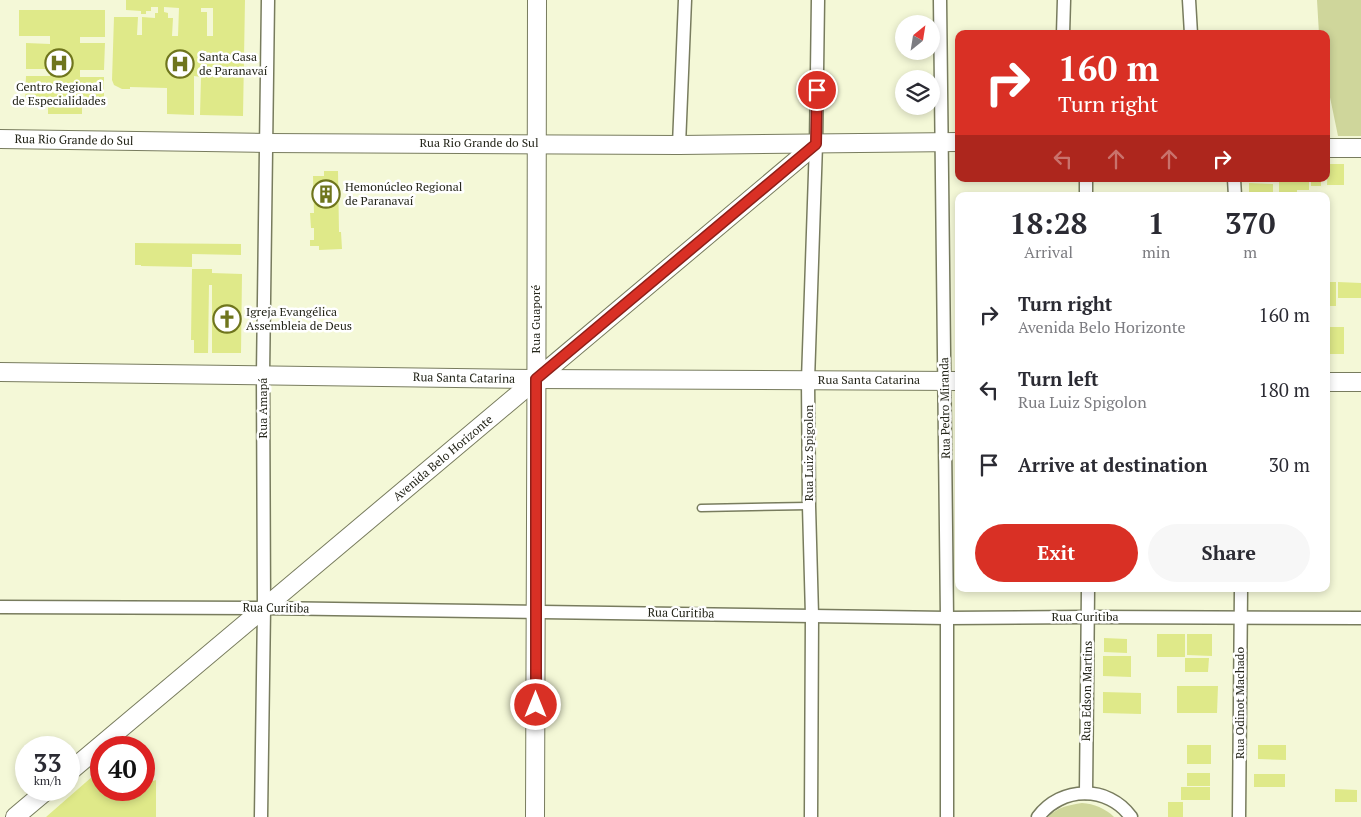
<!DOCTYPE html>
<html lang="en">
<head>
<meta charset="utf-8">
<style>
	:root { --surface:#fff; --page:#f7f7f7; --text:#2b2b33; --muted:#7c7c81; --accent:#d93025 }
	body { margin:0; font-family:"PT Serif",serif; background:var(--page); color:var(--text); height:100vh; display:flex; flex-direction:column; font-size:19px; white-space:nowrap }
	* { box-sizing:border-box; margin:0 }
	p { font-size:16px; color:var(--muted) }
	.icon { flex:none; width:28px; height:28px; fill:none; stroke:currentColor; stroke-width:2; stroke-linecap:round; stroke-linejoin:round }
	.map { position:relative; flex:1; overflow:hidden }
	.panel { position:absolute; left:955px; top:192px; width:375px; height:400px; display:flex; flex-direction:column; background:var(--surface); border-radius:10px; box-shadow:0 2px 8px #0003 }
	.panel>* { flex:none }
	.guide { position:absolute; left:955px; top:30px; width:375px; height:152px; border-radius:10px; box-shadow:0 2px 8px #0003; background:#d93025; color:#fff; overflow:hidden }
	.needle { width:32px; rotate:30deg }
	.buttons { position:absolute; left:895px; top:15px; display:grid; gap:10px }
	.buttons a { display:grid; place-items:center; width:45px; height:45px; border-radius:50%; background:var(--surface); box-shadow:0 2px 8px #0003; font-size:25px }
	.speed { position:absolute; left:15px; top:736px; display:flex; gap:10px; font-size:25px; font-weight:700; text-align:center }
	.speed>* { display:grid; place-content:center; width:65px; height:65px; border-radius:50%; background:var(--surface); box-shadow:0 2px 8px #0003; line-height:1 }
	.speed small { font-size:12px; font-weight:400 }
	.speed .limit { border:8px solid #d22; background:#fff; color:#111 }
	.pin { position:absolute; display:grid; place-items:center; width:42px; height:42px; color:#fff; margin:-21px; border:2px solid #fff; border-radius:50%; box-shadow:0 1px 5px #0007 }
	.me { position:absolute; width:55px; margin:-28px; rotate:0deg; stroke-linejoin:round; filter:drop-shadow(0 0 4px #0008) }
	.turn { display:flex; align-items:center; gap:18px; height:105px; padding:0 20px; font-size:22px }
	.turn .icon { width:65px; height:65px; stroke-width:2.5 }
	.turn b { display:block; font-size:35px; line-height:42px }
	.lanes { display:flex; align-items:center; height:48px; padding:0 20px; background:#0003; justify-content:center; gap:25px; direction:ltr }
	.lanes .off { opacity:.35 }
	.eta { display:flex; justify-content:space-evenly; align-items:center; height:85px; text-align:center }
	.eta b { font-size:30px; font-weight:800; line-height:35px }
	.primary-button { display:flex; gap:10px; margin-top:auto; padding:10px 20px }
	.primary-button a { flex:1; height:58px; border-radius:30px; background:var(--accent); color:#fff; font-size:20px; font-weight:800; line-height:58px; text-align:center }
	.primary-button a+a { background:var(--page); color:var(--text) }
	ul { padding:0; list-style:none }
	li { display:flex; align-items:center; gap:15px; height:75px; padding:0 20px }
	li div { flex:1 }
	li b { display:block; font-size:19px }
	li em { font-style:normal }
	.map>svg:first-child { display:block }
	.green { fill:#cfd69b }
	.building { fill:#dfe989; fill-rule:evenodd }
	.lines { fill:none; stroke-linecap:round; stroke-linejoin:round }
	.lane-casing { stroke:#787c5e; stroke-width:9 }
	.street-casing { stroke:#787c5e; stroke-width:15 }
	.secondary-casing { stroke:#787c5e; stroke-width:20 }
	.lane { stroke:#fff; stroke-width:6 }
	.street { stroke:#fff; stroke-width:12 }
	.secondary { stroke:#fff; stroke-width:18 }
	.route-casing { stroke:#8d1f18; stroke-width:12 }
	.route { stroke:#d93025; stroke-width:9 }
	.labels { text-anchor:middle; stroke-width:5; stroke-linejoin:round; paint-order:stroke }
	.poi-label { font-size:12px; fill:#242519; stroke:#fff; text-anchor:start }
	.street-label { font-size:12px; fill:#242519; stroke:#fff }
</style>
</head>
<body>
<div class="map">
<svg width="1361" height="817" viewBox="0 0 1361 817">
	<rect width="100%" height="100%" fill="#f4f8d7"/>
	<g class="green">
		<polygon points="1317,0 1361,0 1361,136 1338,136 1326,78 1326,34 1319,34"/>
		<path d="M 1082,803 C 1094,804 1105,808 1114,817 L 1048,817 C 1057,807 1069,805 1082,803 Z"/>
	</g>
	<g class="building">
		<path d="M 126,0 L 245,0 L 243,116 L 200,115 L 201,77 L 194,76 L 194,115 L 167,114 L 167,88 L 130,87 L 130,89 L 122,89 L 114,85 L 112,80 L 114,17 L 138,17 L 137,35 L 142,35 L 142,17 L 155,18 L 155,13 L 158,13 L 158,7 L 151,7 L 151,11 L 146,11 L 146,14 L 141,14 L 141,11 L 126,10 ZM 164,7 L 179,8 L 178,36 L 172,36 L 173,18 L 168,18 L 168,13 L 164,12 ZM 201,8 L 213,8 L 213,36 L 207,36 L 207,12 L 201,12 Z"/>
		<polygon points="19,10 105,10 105,37 80,37 80,43 105,43 104,70 80,70 80,77 104,77 104,104 82,104 82,114 48,114 48,103 25,103 26,76 50,76 50,69 26,69 26,43 50,44 50,36 19,36"/>
		<polygon points="1328,164 1344,164 1344,185 1327,185"/>
		<polygon points="324,171 338,171 339,232 341,232 342,249 319,250 319,246 310,246 310,240 314,240 314,228 311,228 310,213 314,213 313,176 324,176"/>
		<rect x="1249" y="179" width="22" height="3"/>
		<polygon points="1279,179 1309,179 1309,190 1297,190 1297,195 1279,195"/>
		<rect x="1311" y="179" width="10" height="7"/>
		<polygon points="1249,183 1273,184 1273,192 1271,192 1271,196 1246,196 1247,192 1249,192"/>
		<polygon points="135,243 241,244 241,255 192,254 192,267 141,266 141,265 135,265"/>
		<rect x="1326" y="259" width="2" height="21"/>
		<polygon points="192,269 212,269 212,273 242,274 241,353 212,353 212,285 209,285 208,353 194,353 194,340 191,340"/>
		<rect x="1326" y="282" width="10" height="24"/>
		<polygon points="1338,282 1361,283 1361,298 1338,298"/>
		<rect x="1326" y="327" width="18" height="27"/>
		<rect x="1189" y="589" width="19" height="3"/>
		<rect x="1255" y="589" width="25" height="3"/>
		<rect x="1281" y="589" width="24" height="3"/>
		<rect x="1157" y="634" width="28" height="23"/>
		<polygon points="1187,634 1212,634 1212,656 1187,655"/>
		<polygon points="1104,638 1127,639 1127,653 1104,652"/>
		<polygon points="1103,656 1131,656 1131,677 1103,676"/>
		<polygon points="1185,658 1209,658 1208,672 1185,672"/>
		<polygon points="1177,686 1218,686 1217,713 1177,713"/>
		<polygon points="1103,692 1141,693 1141,714 1103,713"/>
		<rect x="1187" y="745" width="24" height="19"/>
		<polygon points="1258,745 1286,745 1286,760 1258,759"/>
		<polygon points="101,769 101,790 144,790 144,784 156,780 156,817 46,817"/>
		<rect x="1187" y="773" width="23" height="13"/>
		<rect x="1254" y="774" width="31" height="13"/>
		<rect x="1181" y="787" width="29" height="13"/>
		<polygon points="1335,789 1357,790 1357,802 1335,802"/>
		<rect x="1168" y="802" width="15" height="15"/>
	</g>
	<g class="lines">
		<g class="lane-casing">
			<polyline id="lane" points="701,508 809,506"/>
		</g>
		<g class="street-casing">
			<g id="street">
				<polyline points="940,0 947,618 947,817"/>
				<polyline points="1189,0 1191,34"/>
				<polyline points="1063,34 1064,0"/>
				<polyline points="679,145 685,0"/>
				<polyline points="1086,179 1086,196"/>
				<polyline points="1234,179 1235,196"/>
				<polyline points="0,607 264,608 947,618 1088,617 1361,618"/>
				<polyline points="1086,793 1088,589"/>
				<polyline points="261,817 264,608 263,375 268,0"/>
				<polyline points="811,817 812,615 809,506 808,380 816,144 818,0"/>
				<path d="M 1038,817 C 1061,786 1108,785 1131,817"/>
				<polyline points="1239,817 1241,589"/>
			</g>
		</g>
		<g class="secondary-casing">
			<g id="secondary">
				<polyline points="0,139 267,143 679,145 959,142"/>
				<polyline points="1326,148 1361,148"/>
				<polyline points="0,372 536,379 959,381"/>
				<polyline points="1326,382 1361,382"/>
				<polyline points="69,772 816,144"/>
				<polyline points="15,817 47,790"/>
				<path d="M 535,817 C 538,545 535,272 537,0"/>
			</g>
		</g>
		<use href="#lane" class="lane"/>
		<use href="#street" class="street"/>
		<use href="#secondary" class="secondary"/>
	</g>
	<g class="lines">
		<g class="route-casing">
			<polyline id="route" points="536,705 536,379 816,144 817,90"/>
		</g>
		<use href="#route" class="route"/>
	</g>
	<defs>
		<g id="hospital-ring" transform="scale(1.4375)"><circle r="9.5" fill="#fff" stroke="#6f751d" stroke-width="1.5"/><path d="M-5-5h3v3.5h4V-5h3V5h-3V1.5h-4V5h-3Z" fill="#6f751d"/></g>
		<g id="building-ring" transform="scale(1.4375)"><circle r="9.5" fill="#fff" stroke="#6f751d" stroke-width="1.5"/><path d="M-4-6H4V6H1V3H-1V6H-4ZM-2.5-4.3h1.7v1.8h-1.7ZM.8-4.3h1.7v1.8H.8ZM-2.5-1h1.7V.8h-1.7ZM.8-1h1.7V.8H.8Z" fill="#6f751d"/></g>
		<g id="church-ring" transform="scale(1.4375)"><circle r="9.5" fill="#fff" stroke="#6f751d" stroke-width="1.5"/><path d="M-1.2-6h2.4v3.5h3.3v2.4h-3.3V6h-2.4V-.1h-3.3v-2.4h3.3Z" fill="#6f751d"/></g>
	</defs>
	<g fill-rule="evenodd">
		<use href="#hospital-ring" x="59" y="63"/>
		<use href="#hospital-ring" x="180" y="64"/>
		<use href="#building-ring" x="326" y="194"/>
		<use href="#church-ring" x="227" y="319"/>
	</g>
	<g class="labels">
		<g class="poi-label">
			<text x="199" y="61">Santa Casa<tspan x="199" dy="14">de Paranavaí</tspan></text>
			<text x="59" y="91" text-anchor="middle">Centro Regional<tspan x="59" dy="14">de Especialidades</tspan></text>
			<text x="345" y="191">Hemonúcleo Regional<tspan x="345" dy="14">de Paranavaí</tspan></text>
			<text x="246" y="316">Igreja Evangélica<tspan x="246" dy="14">Assembleia de Deus</tspan></text>
		</g>
		<g class="street-label">
			<text transform="translate(74 140) rotate(1)" y="4">Rua Rio Grande do Sul</text>
			<text x="479" y="147">Rua Rio Grande do Sul</text>
			<text transform="translate(536 319) rotate(-90)" y="4">Rua Guaporé</text>
			<text transform="translate(464 378) rotate(1)" y="4">Rua Santa Catarina</text>
			<text x="869" y="384">Rua Santa Catarina</text>
			<text transform="translate(263 408) rotate(-90)" y="4">Rua Amapá</text>
			<text transform="translate(945 408) rotate(-91)" y="4">Rua Pedro Miranda</text>
			<text transform="translate(809 453) rotate(-90)" y="4">Rua Luiz Spigolon</text>
			<text transform="translate(443 458) rotate(-40)" y="4">Avenida Belo Horizonte</text>
			<text transform="translate(276 608) rotate(1)" y="4">Rua Curitiba</text>
			<text transform="translate(681 613) rotate(1)" y="4">Rua Curitiba</text>
			<text x="1085" y="621">Rua Curitiba</text>
			<text transform="translate(1087 691) rotate(-89)" y="4">Rua Edson Martins</text>
			<text transform="translate(1240 703) rotate(-90)" y="4">Rua Odinot Machado</text>
		</g>
	</g>
</svg>
<div class="buttons">
<a><svg class="needle" viewBox="-14 -14 28 28"><path d="M0-13l5 13h-10z" fill="#e53935"/><path d="M0 13l5-13h-10z" fill="#7c7c81"/></svg></a>
<a><svg class="icon" aria-label="layers" viewBox="0 0 24 24"><path d="M12 4l9 5-9 5-9-5zM3 14l9 5 9-5"/></svg></a>
</div>
<div class="speed"><div>33<small>km/h</small></div><div class="limit">40</div></div>
<div class="pin" style="left:817px;top:90px;background:#d93025"><svg class="icon" aria-label="arrive" viewBox="0 0 24 24"><path d="M6 21V4h12l-3 4 3 4H6"/></svg></div>
<svg class="me" style="left:536px;top:705px" viewBox="-20 -20 40 40"><circle r="17" fill="#d93025" stroke="#fff" stroke-width="3"/><path d="M0-11L8 9 0 5-8 9z" fill="#fff"/></svg>
<div class="guide">
<div class="turn"><svg class="icon" aria-label="right" viewBox="0 0 24 24"><path d="M7 20v-9h11M14 6l5 5-5 5"/></svg><div><b>160 m</b>Turn right</div></div>
<div class="lanes"><svg class="icon off" aria-label="left" viewBox="0 0 24 24"><path d="M17 20v-9H6M10 6l-5 5 5 5"/></svg><svg class="icon off" aria-label="ahead" viewBox="0 0 24 24"><path d="M12 20V5M6 11l6-6 6 6"/></svg><svg class="icon off" aria-label="ahead" viewBox="0 0 24 24"><path d="M12 20V5M6 11l6-6 6 6"/></svg><svg class="icon" aria-label="right" viewBox="0 0 24 24"><path d="M7 20v-9h11M14 6l5 5-5 5"/></svg></div>
</div>
<section class="panel">
<div class="eta">
<div><b>18:28</b><p>Arrival</p></div>
<div><b>1</b><p>min</p></div>
<div><b>370</b><p>m</p></div>
</div>
<ul>
<li><svg class="icon" aria-label="right" viewBox="0 0 24 24"><path d="M7 20v-9h11M14 6l5 5-5 5"/></svg><div><b>Turn right</b><p>Avenida Belo Horizonte</p></div><em>160 m</em></li>
<li><svg class="icon" aria-label="left" viewBox="0 0 24 24"><path d="M17 20v-9H6M10 6l-5 5 5 5"/></svg><div><b>Turn left</b><p>Rua Luiz Spigolon</p></div><em>180 m</em></li>
<li><svg class="icon" aria-label="arrive" viewBox="0 0 24 24"><path d="M6 21V4h12l-3 4 3 4H6"/></svg><div><b>Arrive at destination</b></div><em>30 m</em></li>
</ul>
<div class="primary-button"><a>Exit</a><a>Share</a></div>
</section>
</div>
</body>
</html>
